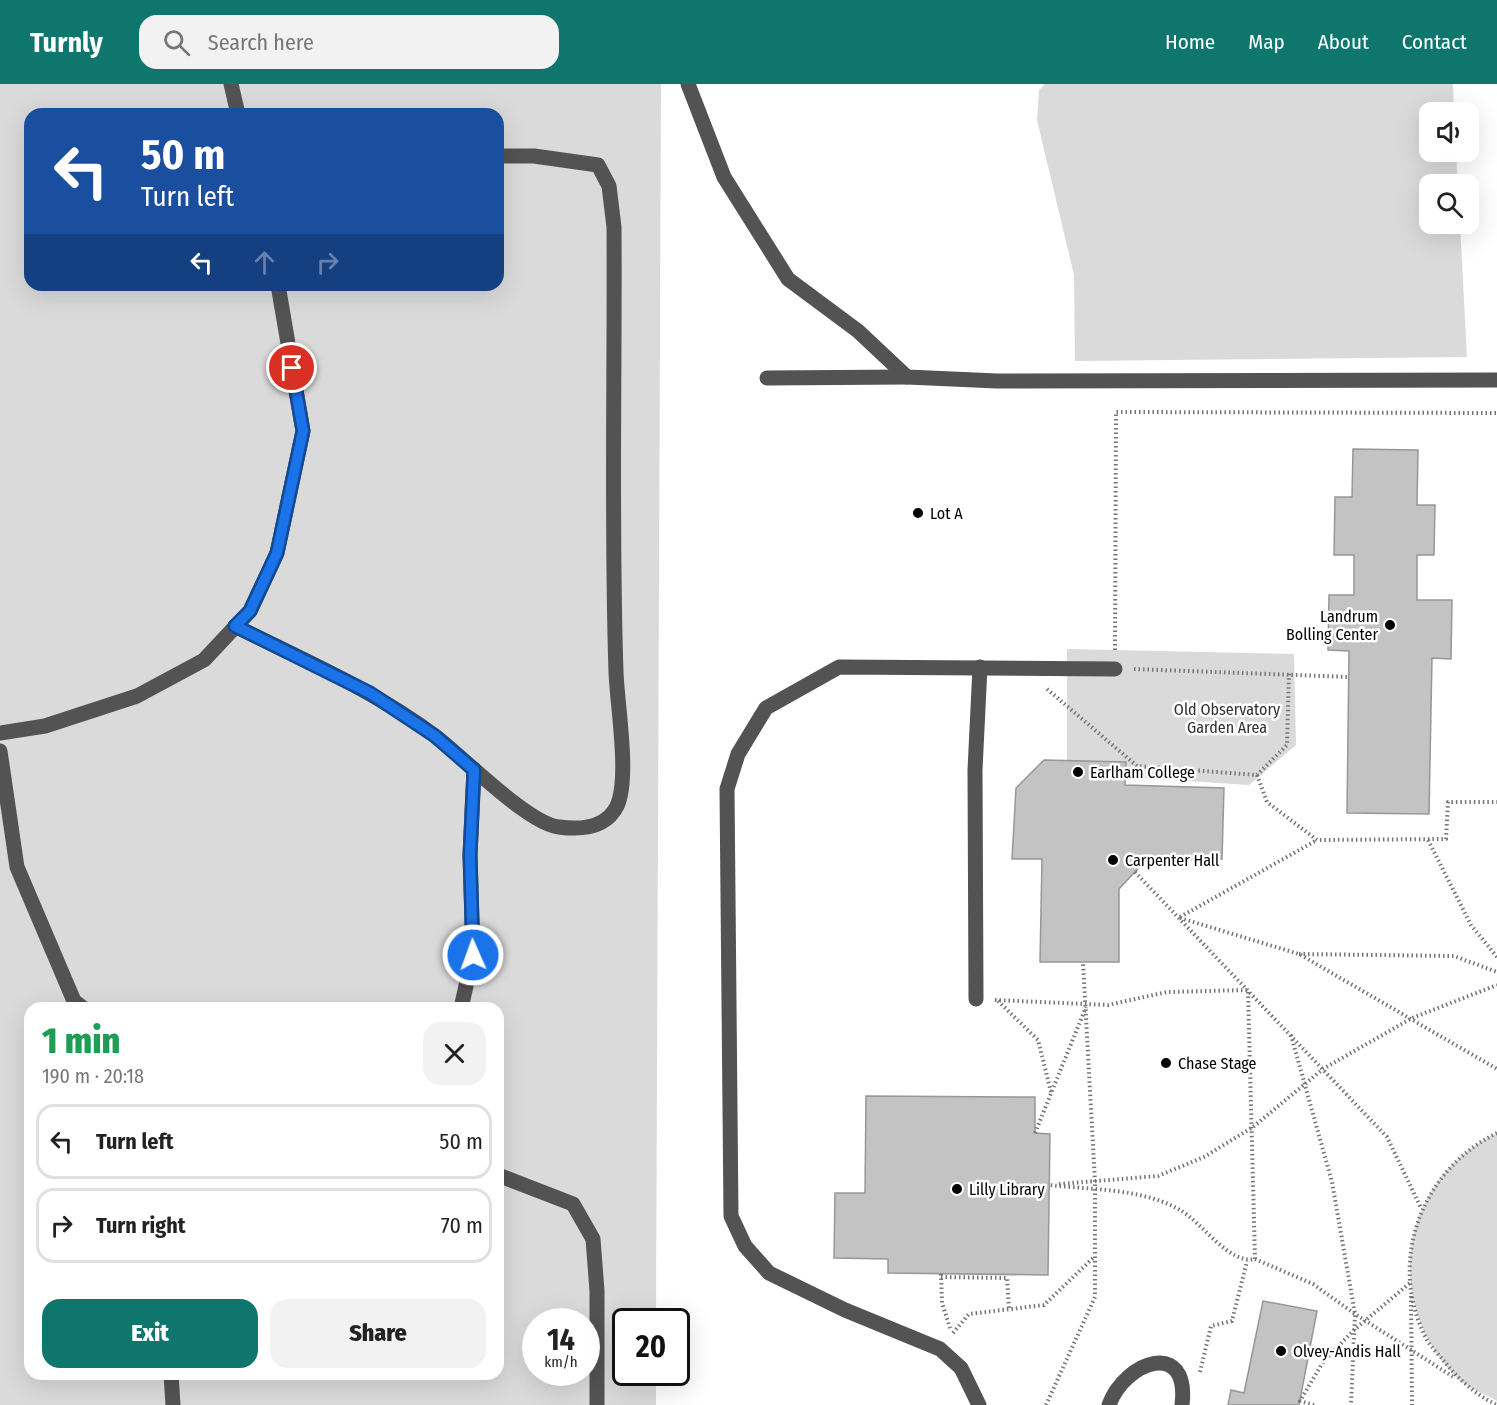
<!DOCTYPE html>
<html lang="en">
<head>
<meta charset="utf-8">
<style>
	:root { --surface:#fff; --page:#f2f2f2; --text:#222; --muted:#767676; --line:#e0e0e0; --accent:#0f766e }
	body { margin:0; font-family:"Fira Sans Condensed",sans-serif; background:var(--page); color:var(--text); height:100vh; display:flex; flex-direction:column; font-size:22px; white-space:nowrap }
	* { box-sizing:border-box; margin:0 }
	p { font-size:20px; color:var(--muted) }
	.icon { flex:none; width:33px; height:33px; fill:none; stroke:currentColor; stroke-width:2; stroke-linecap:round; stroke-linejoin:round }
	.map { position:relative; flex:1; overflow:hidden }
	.details { position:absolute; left:24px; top:918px; width:480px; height:378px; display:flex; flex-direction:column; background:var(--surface); border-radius:18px; box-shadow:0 6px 24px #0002 }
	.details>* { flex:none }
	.hud { position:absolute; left:24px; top:24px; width:480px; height:183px; border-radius:18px; box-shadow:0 6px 24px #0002; background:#1a4fa0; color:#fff; overflow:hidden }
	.buttons { position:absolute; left:1419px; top:18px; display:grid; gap:12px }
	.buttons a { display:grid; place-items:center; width:60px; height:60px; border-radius:12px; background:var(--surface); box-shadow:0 6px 24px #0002; font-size:30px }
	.speed { position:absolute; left:522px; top:1224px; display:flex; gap:12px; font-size:30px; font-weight:700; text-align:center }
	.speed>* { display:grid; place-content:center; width:78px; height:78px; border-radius:50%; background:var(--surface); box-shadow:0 6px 24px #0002; line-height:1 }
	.speed small { font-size:15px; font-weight:400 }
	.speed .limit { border:3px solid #111; border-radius:9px; background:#fff; color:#111 }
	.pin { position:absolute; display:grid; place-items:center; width:51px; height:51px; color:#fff; margin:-26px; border:3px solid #fff; border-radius:50%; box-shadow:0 2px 6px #0007 }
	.me { position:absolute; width:66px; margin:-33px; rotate:358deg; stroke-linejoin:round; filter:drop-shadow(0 0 4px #0008) }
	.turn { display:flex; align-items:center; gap:21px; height:126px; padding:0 18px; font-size:27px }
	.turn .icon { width:78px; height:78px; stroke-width:2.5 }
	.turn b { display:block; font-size:42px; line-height:51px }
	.lanes { display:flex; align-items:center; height:57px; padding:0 18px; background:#0003; justify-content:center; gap:30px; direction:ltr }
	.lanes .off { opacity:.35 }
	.round { display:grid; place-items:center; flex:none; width:63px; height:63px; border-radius:18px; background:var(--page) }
	.overview { display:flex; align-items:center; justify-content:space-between; height:102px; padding:0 18px }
	h1 { font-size:36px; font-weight:800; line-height:45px; color:#1e9e55 }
	.action { display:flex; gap:12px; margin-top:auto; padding:12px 18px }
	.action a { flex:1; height:69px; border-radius:18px; background:var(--accent); color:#fff; font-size:24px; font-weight:800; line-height:69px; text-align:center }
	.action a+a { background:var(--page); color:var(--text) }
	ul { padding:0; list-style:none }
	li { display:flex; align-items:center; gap:18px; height:75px; margin:0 12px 9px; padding:0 6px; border:3px solid var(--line); border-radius:18px }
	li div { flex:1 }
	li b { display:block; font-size:22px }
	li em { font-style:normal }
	header { display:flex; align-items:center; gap:36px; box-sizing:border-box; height:84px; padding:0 30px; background:var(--accent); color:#fff }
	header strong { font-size:28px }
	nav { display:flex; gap:33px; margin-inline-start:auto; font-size:21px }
	.search { width:420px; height:54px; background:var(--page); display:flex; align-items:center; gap:15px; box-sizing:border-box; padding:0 21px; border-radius:18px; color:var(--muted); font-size:22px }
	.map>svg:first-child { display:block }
	.green { fill:#dadada; fill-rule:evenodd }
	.building { fill:#c3c3c3; stroke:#979797; stroke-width:1.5 }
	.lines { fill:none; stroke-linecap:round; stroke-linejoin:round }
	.path { stroke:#757575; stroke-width:4; stroke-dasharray:1.5 3; stroke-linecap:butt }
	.minor { stroke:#535353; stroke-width:15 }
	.route-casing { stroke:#114b97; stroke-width:15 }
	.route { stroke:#1a73e8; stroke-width:10 }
	.poi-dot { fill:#000; stroke:#fff; stroke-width:2 }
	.labels { text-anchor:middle; stroke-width:5; stroke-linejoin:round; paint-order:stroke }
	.poi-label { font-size:16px; fill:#000; stroke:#fff; text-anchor:start }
	.park-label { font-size:16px; fill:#313131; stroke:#fff }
</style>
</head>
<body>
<header>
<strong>Turnly</strong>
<div class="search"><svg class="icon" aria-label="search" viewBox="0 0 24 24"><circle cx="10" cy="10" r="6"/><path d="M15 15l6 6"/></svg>Search here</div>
<nav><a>Home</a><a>Map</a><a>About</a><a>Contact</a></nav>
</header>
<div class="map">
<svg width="1497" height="1321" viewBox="0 0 1497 1321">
	<rect width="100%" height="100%" fill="#fff"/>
	<g class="green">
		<path d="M 0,0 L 661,0 L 656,1237 L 626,1238 L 626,1288 L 656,1289 L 656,1321 L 0,1321 ZM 30,30 L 498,30 L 498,201 L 30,201 ZM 30,924 L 498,924 L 498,1290 L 30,1290 ZM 536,1238 L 586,1238 L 586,1288 L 536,1288 Z"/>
		<polygon points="1045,0 1453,0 1454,28 1430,28 1430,68 1456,68 1458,100 1430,100 1430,140 1460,140 1467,273 1075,277 1074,191 1037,36 1039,6"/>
		<polygon points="1067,565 1294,570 1296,661 1249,701 1067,689"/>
		<path d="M 1497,1049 L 1497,1317 C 1485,1310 1467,1304 1457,1294 C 1381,1218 1399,1096 1497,1049 Z"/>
	</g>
	<g class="building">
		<polygon points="1353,365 1418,366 1417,421 1435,421 1434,471 1417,471 1417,516 1452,516 1451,575 1432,574 1429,730 1347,729 1349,567 1328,566 1329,511 1354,511 1354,471 1334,471 1335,413 1352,413"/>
		<polygon points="1044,676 1126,678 1125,701 1224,704 1222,775 1145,777 1119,805 1119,878 1040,878 1042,775 1012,775 1016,704"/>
		<polygon points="866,1012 1035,1013 1035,1049 1050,1050 1048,1191 888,1189 888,1175 834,1174 835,1109 865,1109"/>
		<polygon points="1263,1217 1317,1227 1299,1321 1228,1321 1231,1306 1244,1309"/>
	</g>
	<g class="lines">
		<g class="path">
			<polyline points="1115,566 1116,328 1497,329"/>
			<polyline points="1134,585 1349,593"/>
			<polyline points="1047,605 1137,682 1257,691 1287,661 1289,589"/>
			<polyline points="1257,691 1267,718 1317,756 1446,755 1448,718 1497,718"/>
			<polyline points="1428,756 1471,841 1497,873"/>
			<polyline points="1135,788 1387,1053 1421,1124"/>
			<polyline points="1180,833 1317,756"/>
			<polyline points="1180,834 1299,870 1497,985"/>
			<polyline points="1299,870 1454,872 1497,888"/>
			<path d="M 995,916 L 1108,921 L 1167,908 L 1248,906 L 1255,1175 C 1229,1181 1202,1138 1180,1126 C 1142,1104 1092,1106 1049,1101"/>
			<polyline points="998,917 1038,956 1051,1008"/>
			<polyline points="1291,951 1332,1098 1355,1230 1351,1321"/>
			<polyline points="1035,1049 1086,923"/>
			<path d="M 1497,1049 C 1421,1086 1386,1179 1427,1256 C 1431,1263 1439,1271 1444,1277 C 1458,1295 1476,1311 1497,1321"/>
			<polyline points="1059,1100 1158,1092 1204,1073 1253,1043 1323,985 1412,934 1497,901"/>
			<polyline points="1255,1175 1313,1200 1355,1230 1455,1294"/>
			<polyline points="941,1190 942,1219 951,1247"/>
			<polyline points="941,1193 1007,1194 1009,1225"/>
			<polyline points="1411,1212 1412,1321"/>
			<polyline points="953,1249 969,1230 1044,1221 1094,1173"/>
			<polyline points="1200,1288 1211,1242 1232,1237 1247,1177"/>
			<polyline points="1046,1321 1095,1213 1095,1098 1083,878"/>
			<polyline points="1314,1321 1300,1317 1323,1278 1354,1246 1410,1199"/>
		</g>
		<g class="minor">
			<polyline points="231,0 238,30"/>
			<polyline points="688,0 724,93 788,195 858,247 907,293 997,297 1497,296"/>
			<polyline points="767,294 907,293"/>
			<path d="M 235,542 C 303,576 374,606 435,652 C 462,672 528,740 559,743 C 581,746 606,744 617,722 C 630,694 617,620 616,588 C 611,440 615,291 614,143 L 609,102 L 598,81 L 534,72 L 498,72"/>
			<polyline points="0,649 45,642 137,612 204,576 250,527 277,469 303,347 278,201"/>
			<polyline points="0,667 17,783 74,917 83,924"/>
			<polyline points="976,915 975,686 980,583"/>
			<polyline points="461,924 473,871 470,771 474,685"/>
			<polyline points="498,1091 573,1120 593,1155 597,1207 597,1321"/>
			<polyline points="171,1290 173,1321"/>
			<polyline points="979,1321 961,1284 940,1265 845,1226 769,1189 745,1162 731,1132 727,705 738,670 766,624 839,583 1115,585"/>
			<path d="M 1109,1321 C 1125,1277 1190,1254 1182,1321"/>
		</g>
	</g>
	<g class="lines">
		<g class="route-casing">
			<polyline id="route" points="292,284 303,347 277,469 250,527 235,542 370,609 435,652 474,686 470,771 473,871"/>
		</g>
		<use href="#route" class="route"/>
	</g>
	<g class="poi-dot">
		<circle cx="918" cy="429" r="6"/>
		<circle cx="1390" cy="541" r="6"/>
		<circle cx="1078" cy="688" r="6"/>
		<circle cx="1113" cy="776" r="6"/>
		<circle cx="1166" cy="979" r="6"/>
		<circle cx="957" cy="1105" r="6"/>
		<circle cx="1281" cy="1267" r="6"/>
	</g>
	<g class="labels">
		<g class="poi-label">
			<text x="930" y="435">Lot A</text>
			<text x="1378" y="538" text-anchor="end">Landrum<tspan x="1378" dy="18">Bolling Center</tspan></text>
			<text x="1090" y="694">Earlham College</text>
			<text x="1125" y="782">Carpenter Hall</text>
			<text x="1178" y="985">Chase Stage</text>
			<text x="969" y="1111">Lilly Library</text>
			<text x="1293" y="1273">Olvey-Andis Hall</text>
		</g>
		<g class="park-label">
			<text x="1227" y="631">Old Observatory<tspan x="1227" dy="18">Garden Area</tspan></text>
		</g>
	</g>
</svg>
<div class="buttons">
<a><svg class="icon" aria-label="sound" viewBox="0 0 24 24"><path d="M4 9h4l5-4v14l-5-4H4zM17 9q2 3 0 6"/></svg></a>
<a><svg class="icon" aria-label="search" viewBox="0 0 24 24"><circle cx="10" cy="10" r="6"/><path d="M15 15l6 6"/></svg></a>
</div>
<div class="speed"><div>14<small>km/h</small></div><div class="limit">20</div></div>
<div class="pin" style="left:292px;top:284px;background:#d93025"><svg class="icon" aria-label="arrive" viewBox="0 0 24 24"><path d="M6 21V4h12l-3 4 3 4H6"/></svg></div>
<svg class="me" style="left:473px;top:871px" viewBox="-20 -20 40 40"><circle r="17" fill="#1a73e8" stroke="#fff" stroke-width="3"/><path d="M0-11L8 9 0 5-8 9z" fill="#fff"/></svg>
<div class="hud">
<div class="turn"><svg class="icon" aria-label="left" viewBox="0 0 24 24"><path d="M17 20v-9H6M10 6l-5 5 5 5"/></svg><div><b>50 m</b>Turn left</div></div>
<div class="lanes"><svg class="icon" aria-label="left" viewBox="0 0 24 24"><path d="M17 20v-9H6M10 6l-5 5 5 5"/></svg><svg class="icon off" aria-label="ahead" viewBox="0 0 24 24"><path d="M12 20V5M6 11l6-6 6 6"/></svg><svg class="icon off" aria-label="right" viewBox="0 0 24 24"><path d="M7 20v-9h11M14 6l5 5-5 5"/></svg></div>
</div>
<section class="details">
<div class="overview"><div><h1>1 min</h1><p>190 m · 20:18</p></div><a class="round"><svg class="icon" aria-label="close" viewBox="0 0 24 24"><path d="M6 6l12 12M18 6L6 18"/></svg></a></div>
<ul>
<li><svg class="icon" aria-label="left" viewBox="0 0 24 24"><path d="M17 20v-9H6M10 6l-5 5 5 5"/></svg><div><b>Turn left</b></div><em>50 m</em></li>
<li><svg class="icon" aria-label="right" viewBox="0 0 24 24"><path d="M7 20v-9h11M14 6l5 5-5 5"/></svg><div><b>Turn right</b></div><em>70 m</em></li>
</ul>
<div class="action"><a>Exit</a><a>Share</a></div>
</section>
</div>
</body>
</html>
